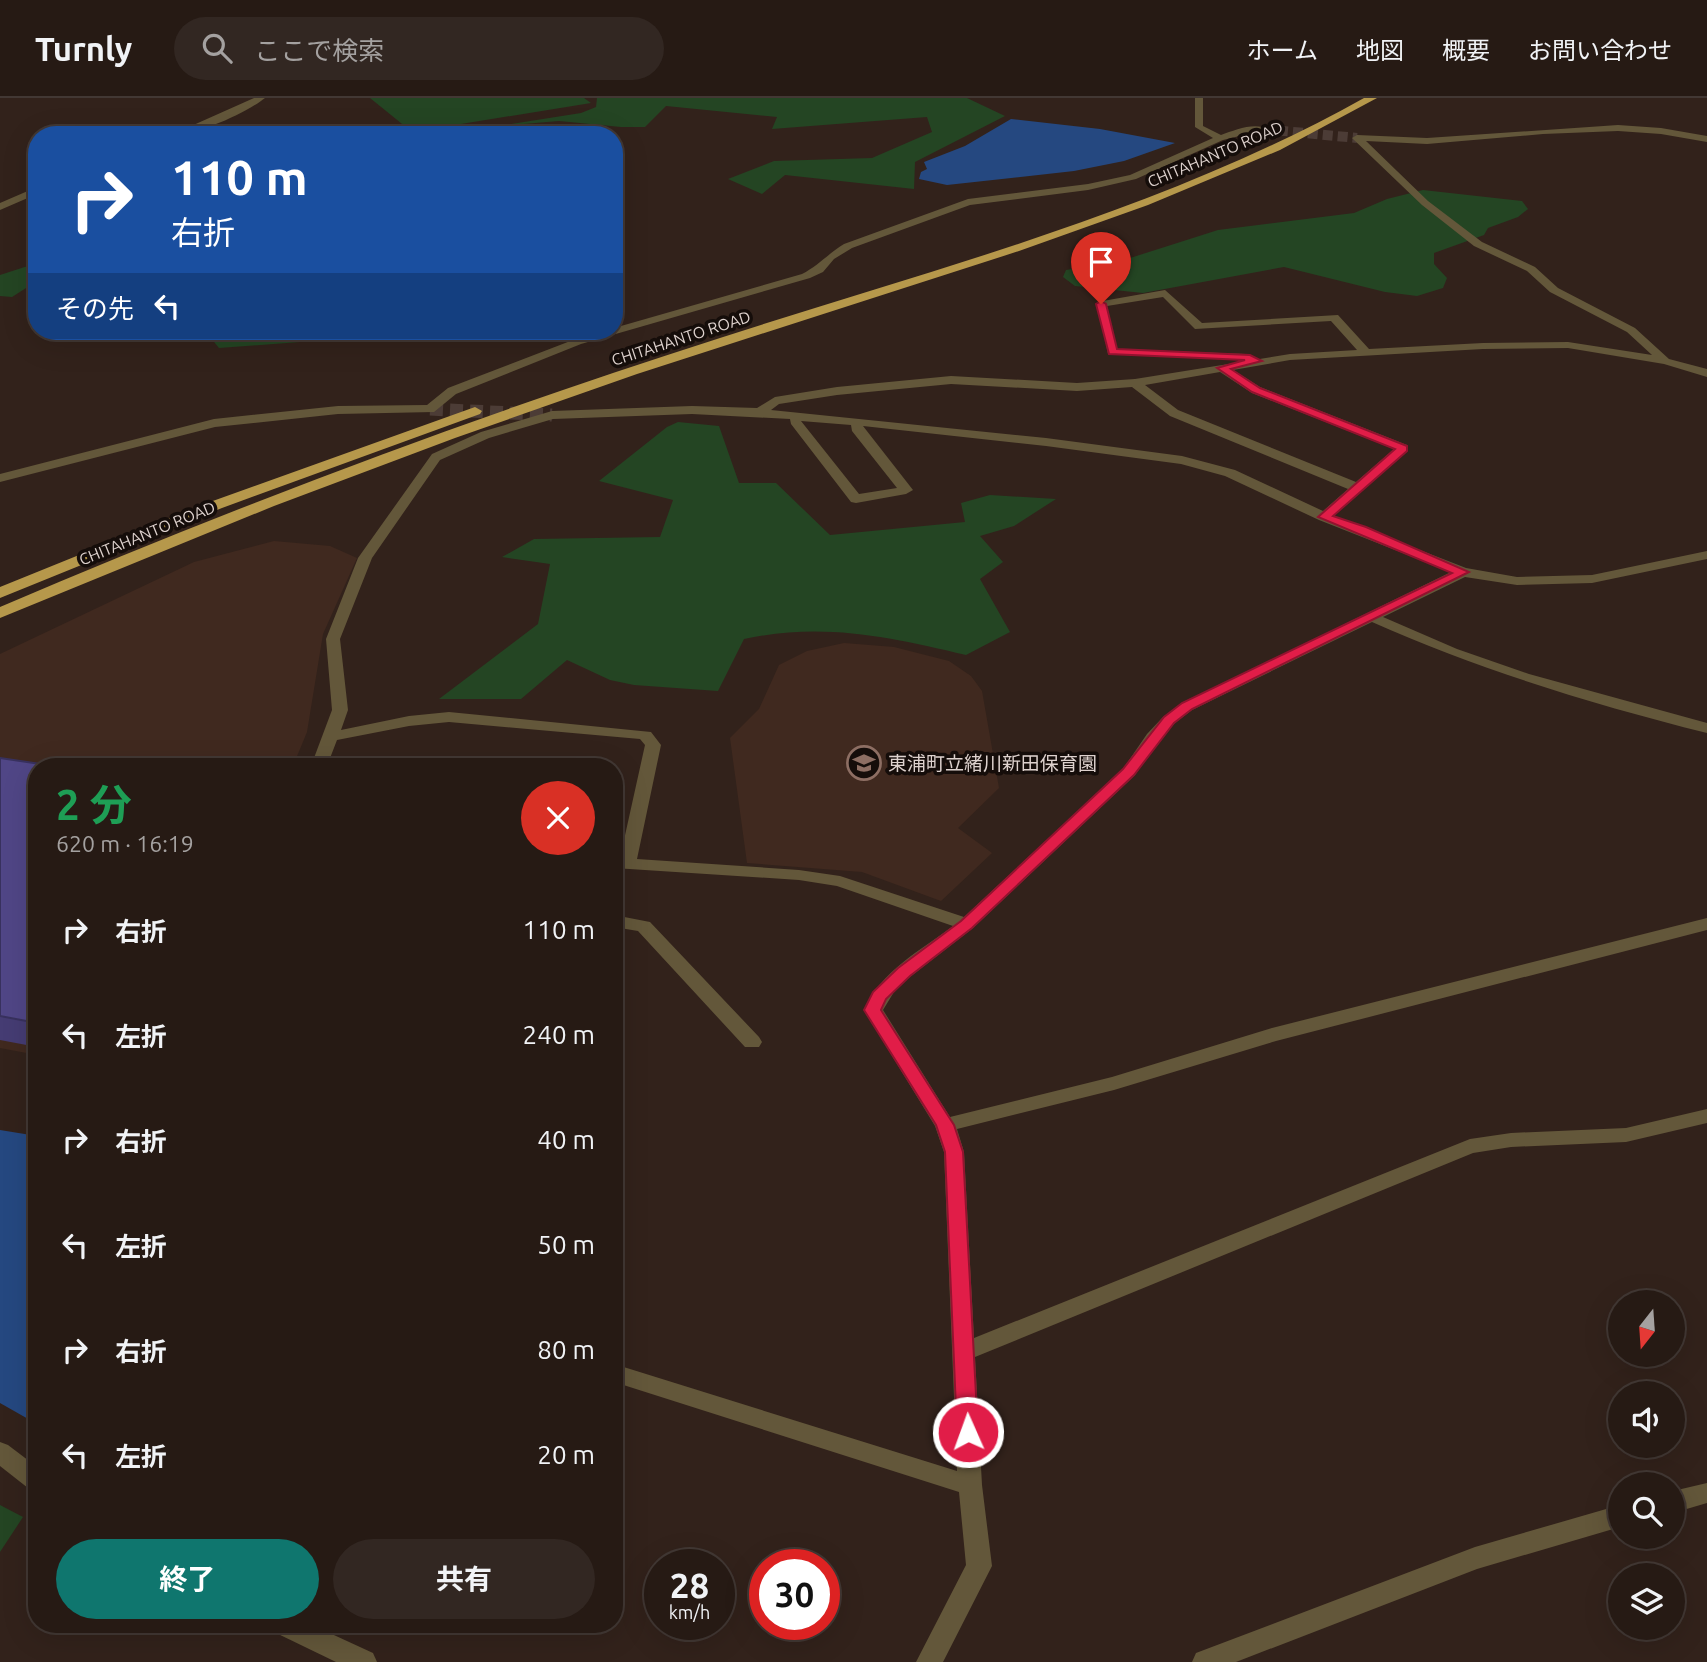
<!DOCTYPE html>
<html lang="ja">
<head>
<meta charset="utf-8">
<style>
	:root { --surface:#261a14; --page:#322722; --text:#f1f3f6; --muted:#a4a1a0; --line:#423834; --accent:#0f766e }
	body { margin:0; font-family:Ubuntu,"Noto Sans JP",sans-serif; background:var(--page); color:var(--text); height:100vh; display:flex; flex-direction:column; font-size:26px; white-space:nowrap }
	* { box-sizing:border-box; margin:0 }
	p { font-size:23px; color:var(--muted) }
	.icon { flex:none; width:38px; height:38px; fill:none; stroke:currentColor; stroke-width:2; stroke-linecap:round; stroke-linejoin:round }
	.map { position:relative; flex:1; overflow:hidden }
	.panel { position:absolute; left:28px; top:660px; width:595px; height:875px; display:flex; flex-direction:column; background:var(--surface); border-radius:28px; box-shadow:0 7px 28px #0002,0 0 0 2px var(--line) }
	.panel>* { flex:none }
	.guide { position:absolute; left:28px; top:28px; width:595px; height:214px; border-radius:28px; box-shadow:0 7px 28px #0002,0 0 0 2px var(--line); background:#1a4fa0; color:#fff; overflow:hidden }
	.needle { width:46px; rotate:197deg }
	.tools { position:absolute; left:1608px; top:1192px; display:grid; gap:14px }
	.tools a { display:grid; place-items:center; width:77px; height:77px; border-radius:50%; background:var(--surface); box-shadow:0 7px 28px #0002,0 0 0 2px var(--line); font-size:35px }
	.speed { position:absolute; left:644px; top:1451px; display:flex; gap:14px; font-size:35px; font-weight:700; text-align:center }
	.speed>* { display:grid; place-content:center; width:91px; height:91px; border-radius:50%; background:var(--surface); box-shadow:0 7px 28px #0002,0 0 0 2px var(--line); line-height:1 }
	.speed small { font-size:18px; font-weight:400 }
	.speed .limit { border:10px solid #d22; background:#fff; color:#111 }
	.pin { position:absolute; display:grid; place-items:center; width:60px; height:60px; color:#fff; margin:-72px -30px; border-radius:50% 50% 50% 0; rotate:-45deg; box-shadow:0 0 7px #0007 }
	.pin .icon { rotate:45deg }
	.me { position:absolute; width:77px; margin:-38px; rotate:358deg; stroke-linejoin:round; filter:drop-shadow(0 0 5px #0008) }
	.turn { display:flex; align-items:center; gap:24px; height:147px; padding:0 28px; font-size:32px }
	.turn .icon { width:91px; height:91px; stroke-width:2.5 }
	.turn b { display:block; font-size:49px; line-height:60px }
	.then { display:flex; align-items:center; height:66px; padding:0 28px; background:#0003; gap:14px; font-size:26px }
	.round { display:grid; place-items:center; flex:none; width:74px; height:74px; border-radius:37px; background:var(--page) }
	.head { display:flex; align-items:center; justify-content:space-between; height:119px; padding:0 28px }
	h1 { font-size:42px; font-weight:700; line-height:52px; color:#1e9e55 }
	.button { display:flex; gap:14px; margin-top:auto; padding:14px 28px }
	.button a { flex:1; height:80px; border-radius:42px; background:var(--accent); color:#fff; font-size:28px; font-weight:700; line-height:80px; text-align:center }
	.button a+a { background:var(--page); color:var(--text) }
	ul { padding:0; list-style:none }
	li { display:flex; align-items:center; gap:21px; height:105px; padding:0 28px }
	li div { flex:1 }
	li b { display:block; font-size:26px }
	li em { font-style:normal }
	header { display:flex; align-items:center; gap:42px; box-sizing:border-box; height:98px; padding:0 35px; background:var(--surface); border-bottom:2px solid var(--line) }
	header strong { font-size:33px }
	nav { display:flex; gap:38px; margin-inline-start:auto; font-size:24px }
	.search { width:490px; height:63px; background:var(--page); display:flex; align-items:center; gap:18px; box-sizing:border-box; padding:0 24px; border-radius:38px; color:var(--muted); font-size:26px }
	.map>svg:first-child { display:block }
	.built { fill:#40291f }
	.green { fill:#244523 }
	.water { fill:#254880 }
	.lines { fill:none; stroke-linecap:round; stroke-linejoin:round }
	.minor-tunnel-far1 { stroke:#4c3c36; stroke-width:10; stroke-dasharray:10 5; stroke-linecap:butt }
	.minor-tunnel { stroke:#4c3c36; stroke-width:13; stroke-dasharray:13 7; stroke-linecap:butt }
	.minor { fill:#63573a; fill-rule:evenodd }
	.highway { fill:#b6984b; fill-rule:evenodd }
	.wall { fill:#453c73 }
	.building { fill:#504686; stroke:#38315e; stroke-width:2 }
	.route { fill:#e11d48; stroke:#92132f; stroke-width:2 }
	.labels { text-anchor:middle; stroke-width:7; stroke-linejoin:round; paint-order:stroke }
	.far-street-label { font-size:16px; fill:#ded2ce; stroke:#150d0a }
	.poi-label { font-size:19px; fill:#ded2ce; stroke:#150d0a; text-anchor:start }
</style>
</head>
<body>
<header>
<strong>Turnly</strong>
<div class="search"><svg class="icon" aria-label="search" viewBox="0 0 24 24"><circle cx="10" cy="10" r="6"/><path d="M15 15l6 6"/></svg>ここで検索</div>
<nav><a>ホーム</a><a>地図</a><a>概要</a><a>お問い合わせ</a></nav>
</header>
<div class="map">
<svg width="1707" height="1564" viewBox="0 0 1707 1564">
	<rect width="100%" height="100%" fill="#32221b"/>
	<g class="built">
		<polygon points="274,443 330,448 357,460 323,536 307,634 293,668 37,668 37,957 0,950 0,556 194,464"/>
		<polygon points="844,545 894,549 949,563 971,578 982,593 999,690 958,730 992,755 941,803 862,774 747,765 730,640 759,611 779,567 807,553"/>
	</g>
	<g class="green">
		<polygon points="370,0 584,0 591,5 412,34"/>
		<polygon points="597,0 967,0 1005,18 915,64 914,91 785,77 762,96 728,81 774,63 872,60 932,34 927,19 772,31 777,19 666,8 645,29 621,29 559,23 512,27 478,37 441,37 581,15 596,9"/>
		<polygon points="1423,92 1522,103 1528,111 1518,119 1488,130 1484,137 1434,155 1434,166 1447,180 1443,190 1417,198 1385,194 1284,169 1143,195 1075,188 1063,179 1066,172 1127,161 1218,132 1354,115 1387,101"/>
		<polygon points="37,165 37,183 12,199 0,198 0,177"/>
		<polygon points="205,233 319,233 300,244 219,250"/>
		<path d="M 678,324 L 719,328 L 739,385 L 776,385 L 830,437 L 965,424 L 961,405 L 990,397 L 1056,401 L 1014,428 L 980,438 L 1003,464 L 980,481 L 1010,534 L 966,557 C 889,539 824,524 744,541 L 718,593 L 634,587 L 610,582 L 567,562 L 521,601 L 439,601 L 538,526 L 550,466 L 502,459 L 534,441 L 660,439 L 673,402 L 599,383 L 667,329 Z"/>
		<polygon points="0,1407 23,1419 0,1454"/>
	</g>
	<g class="water">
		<polygon points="1011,21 1100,31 1175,45 1124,63 1074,73 947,87 919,81 921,74 927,71 924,64 965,48"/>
		<polygon points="0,1032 37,1038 37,1326 0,1305"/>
	</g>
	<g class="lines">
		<polyline class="minor-tunnel-far1" points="1263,31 1357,40"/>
		<polyline class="minor-tunnel" points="430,311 552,317"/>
		<g class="minor">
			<path d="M 254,0 L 265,0 C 245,16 197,37 171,37 Z"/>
			<path d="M 1195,0 L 1203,0 L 1203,28 L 1221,37 C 1235,32 1254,24 1268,31 L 1223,42 L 1136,81 L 1088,92 L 970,107 L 852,150 L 834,161 L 823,174 L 810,180 L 581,246 L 456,296 L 434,314 L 338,316 L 215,329 L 0,384 L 0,376 L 214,321 L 338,308 L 427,307 L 448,290 L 573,242 L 604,233 L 614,233 L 614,230 L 802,176 C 818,168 829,155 844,146 L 968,101 L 1088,86 L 1130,77 L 1213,40 L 1195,29 Z"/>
			<path d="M 1618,27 L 1661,30 L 1707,38 L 1707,44 L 1661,36 L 1618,33 L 1543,36 L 1427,46 L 1366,43 L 1428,103 L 1482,144 L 1535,169 L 1558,190 L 1635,230 L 1669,261 L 1707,271 L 1707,279 L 1664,266 L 1568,250 L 1483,251 L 1290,262 L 1233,272 L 1260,289 L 1407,347 L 1407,353 L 1333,418 L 1466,470 L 1517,479 L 1592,477 L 1707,453 L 1707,461 L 1592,485 L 1517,487 L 1465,479 L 1383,519 L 1457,551 L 1529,576 L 1707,625 L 1707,635 C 1592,606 1480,572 1372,524 L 1192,612 L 1175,625 L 1159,642 L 1135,677 L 973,830 L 897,889 L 883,912 L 950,1019 L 1112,979 L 1272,930 L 1707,820 L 1707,832 L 1276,943 L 1114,992 L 957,1031 L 964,1054 L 974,1240 L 1470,1041 L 1511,1035 L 1626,1030 L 1707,1011 L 1707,1025 L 1626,1044 L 1511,1049 L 1473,1055 L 975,1259 L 982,1387 L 992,1468 L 943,1564 L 916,1564 L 966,1467 L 959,1394 L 614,1284 L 614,1266 L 957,1373 L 944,1054 L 935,1028 L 864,912 C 880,874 921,852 953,828 L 837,788 L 799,782 L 614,770 L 614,760 L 620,760 L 645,647 L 640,641 L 449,624 L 409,628 L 337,642 L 327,668 L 311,668 L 332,612 L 326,541 L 358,460 L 432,356 L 481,334 L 552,313 L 692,308 L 757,310 L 775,299 L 837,289 L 951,278 L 1077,285 L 1135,281 L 1290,256 L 1357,252 L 1331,223 L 1195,231 L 1163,199 L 1107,208 L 1117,251 L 1246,256 L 1252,259 L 1250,261 L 1108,256 L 1097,204 L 1165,192 L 1202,225 L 1338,217 L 1369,251 L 1483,245 L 1568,244 L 1652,257 L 1627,234 L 1550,194 L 1527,173 L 1474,148 L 1422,107 L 1352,40 L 1357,37 L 1427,40 ZM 1220,274 L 1252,295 L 1394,351 L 1356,384 L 1178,312 L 1145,287 ZM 951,286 L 1077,293 L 1132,289 L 1170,318 L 1348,391 L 1323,413 L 1235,372 L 1182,358 L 1046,340 L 771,312 L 779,306 L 837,297 ZM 692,316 L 790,321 L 791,326 L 851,404 L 856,405 L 906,396 L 913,392 L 863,328 L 1046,348 L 1181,366 L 1225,378 L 1319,422 L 1451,474 L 1182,606 L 1163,619 L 1147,636 L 1123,671 L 964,819 L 840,778 L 799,772 L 637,761 L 661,647 L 651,634 L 449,614 L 409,618 L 341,632 L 348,612 L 340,541 L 372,460 L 440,362 L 489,340 L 553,321 ZM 801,323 L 851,327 L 852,333 L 897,390 L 859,396 Z"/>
			<polygon points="37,89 37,96 0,112 0,105"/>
			<polygon points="614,817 650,824 759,939 762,944 759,949 745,949 638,833 614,829"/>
			<polygon points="0,1344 8,1347 37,1369 37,1393 28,1390 0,1368"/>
			<polygon points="1707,1385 1707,1405 1673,1415 1673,1393"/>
			<polygon points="1620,1407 1620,1429 1477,1471 1236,1564 1192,1564 1196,1555 1475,1449"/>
			<polygon points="270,1526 310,1526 373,1555 377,1564 336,1564 274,1534"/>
		</g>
		<g class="highway">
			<path d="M 1364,0 L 1377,0 L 1280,52 L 1148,107 L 1019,153 L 637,276 L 455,340 L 274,408 L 0,520 L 0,509 C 236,408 476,318 720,240 C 937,170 1164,112 1364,0 Z"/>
			<polygon points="475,309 482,313 480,316 222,410 0,500 0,489 210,404"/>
		</g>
	</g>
	<polygon class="wall" points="0,660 37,668 37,949 0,942"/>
	<polygon class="building" points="0,660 54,668 37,668 37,925 0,918"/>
	<polygon class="route" points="1101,203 1106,206 1117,251 1250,257 1262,263 1231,271 1260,290 1407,348 1407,353 1333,418 1366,429 1469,474 1192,611 1174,625 1134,677 972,830 910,878 886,901 881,912 954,1027 963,1054 978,1334 975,1340 968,1343 960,1340 957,1334 945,1054 936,1027 864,912 873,894 898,870 961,823 1123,671 1164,619 1182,605 1452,475 1318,419 1395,351 1252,294 1217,270 1245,262 1109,256 1096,206"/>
	<defs>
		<g id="school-ring" transform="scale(1.75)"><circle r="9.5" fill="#150d0a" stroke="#8d6e63" stroke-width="1.5"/><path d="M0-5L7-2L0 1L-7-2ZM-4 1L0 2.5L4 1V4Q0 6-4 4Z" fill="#8d6e63"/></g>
	</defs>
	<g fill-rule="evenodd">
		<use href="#school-ring" x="864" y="665"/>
	</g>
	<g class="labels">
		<g class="far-street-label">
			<text transform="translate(1215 56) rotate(-23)" y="6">CHITAHANTO ROAD</text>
			<text transform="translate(681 240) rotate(-18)" y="6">CHITAHANTO ROAD</text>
			<text transform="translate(147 435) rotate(-22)" y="6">CHITAHANTO ROAD</text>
		</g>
		<g class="poi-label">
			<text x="888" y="672">東浦町立緒川新田保育園</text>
		</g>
	</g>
</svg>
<div class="tools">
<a><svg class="needle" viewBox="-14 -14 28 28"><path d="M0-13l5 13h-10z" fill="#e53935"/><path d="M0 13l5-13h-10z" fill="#a4a1a0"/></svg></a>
<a><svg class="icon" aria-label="sound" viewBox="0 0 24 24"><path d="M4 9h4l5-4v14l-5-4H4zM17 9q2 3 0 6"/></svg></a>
<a><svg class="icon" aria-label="search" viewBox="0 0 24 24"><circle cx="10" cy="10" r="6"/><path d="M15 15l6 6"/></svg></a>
<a><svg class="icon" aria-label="layers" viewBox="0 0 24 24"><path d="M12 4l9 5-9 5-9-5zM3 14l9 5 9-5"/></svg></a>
</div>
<div class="speed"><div>28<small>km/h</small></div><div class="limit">30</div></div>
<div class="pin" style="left:1101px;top:206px;background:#d93025"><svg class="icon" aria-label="arrive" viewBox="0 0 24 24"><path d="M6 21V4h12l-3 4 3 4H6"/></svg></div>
<svg class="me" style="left:968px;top:1334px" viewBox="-20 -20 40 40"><circle r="17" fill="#e11d48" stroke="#fff" stroke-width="3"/><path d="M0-11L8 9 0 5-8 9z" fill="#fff"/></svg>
<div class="guide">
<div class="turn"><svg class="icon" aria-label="right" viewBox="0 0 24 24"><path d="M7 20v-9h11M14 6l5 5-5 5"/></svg><div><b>110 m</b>右折</div></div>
<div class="then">その先<svg class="icon" aria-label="left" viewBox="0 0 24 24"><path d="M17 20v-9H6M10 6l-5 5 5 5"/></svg></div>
</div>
<section class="panel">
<div class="head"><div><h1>2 分</h1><p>620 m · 16:19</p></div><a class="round" style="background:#d93025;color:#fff"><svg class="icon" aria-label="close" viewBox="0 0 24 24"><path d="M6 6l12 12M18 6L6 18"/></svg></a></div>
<ul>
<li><svg class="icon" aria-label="right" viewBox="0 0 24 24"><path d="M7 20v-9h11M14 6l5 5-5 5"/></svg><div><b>右折</b></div><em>110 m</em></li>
<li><svg class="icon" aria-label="left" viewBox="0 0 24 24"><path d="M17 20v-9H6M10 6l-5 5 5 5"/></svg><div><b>左折</b></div><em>240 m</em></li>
<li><svg class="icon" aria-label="right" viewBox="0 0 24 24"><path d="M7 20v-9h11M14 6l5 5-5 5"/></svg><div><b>右折</b></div><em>40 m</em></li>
<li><svg class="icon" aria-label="left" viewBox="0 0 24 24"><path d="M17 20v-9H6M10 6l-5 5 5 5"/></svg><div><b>左折</b></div><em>50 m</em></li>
<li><svg class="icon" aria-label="right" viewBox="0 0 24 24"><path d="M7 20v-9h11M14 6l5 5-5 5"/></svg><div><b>右折</b></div><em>80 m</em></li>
<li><svg class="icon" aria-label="left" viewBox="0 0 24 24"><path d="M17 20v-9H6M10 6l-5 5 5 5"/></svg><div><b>左折</b></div><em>20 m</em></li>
</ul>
<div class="button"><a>終了</a><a>共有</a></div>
</section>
</div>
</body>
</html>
